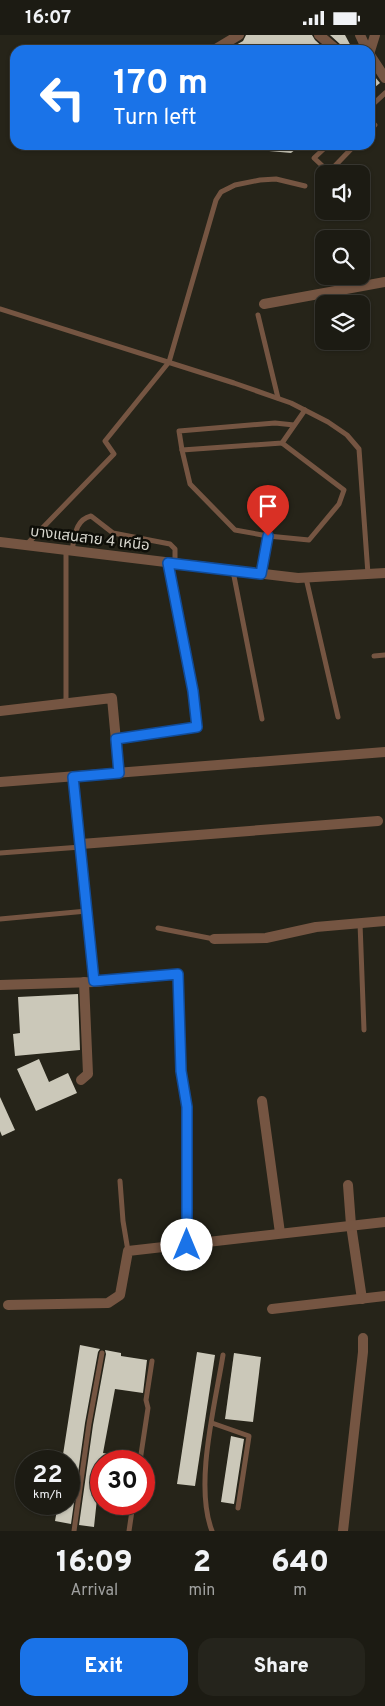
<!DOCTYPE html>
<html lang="en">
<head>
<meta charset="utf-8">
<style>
	:root { --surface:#1c1b13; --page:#25241c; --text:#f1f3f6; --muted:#a0a1a0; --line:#3a3933; --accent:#1a73e8 }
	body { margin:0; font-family:Overpass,"Noto Sans Thai",sans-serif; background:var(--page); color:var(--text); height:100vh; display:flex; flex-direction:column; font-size:19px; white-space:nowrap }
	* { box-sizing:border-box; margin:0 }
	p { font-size:16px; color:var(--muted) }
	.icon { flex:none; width:28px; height:28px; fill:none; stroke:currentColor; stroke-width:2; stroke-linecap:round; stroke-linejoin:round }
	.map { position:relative; height:1496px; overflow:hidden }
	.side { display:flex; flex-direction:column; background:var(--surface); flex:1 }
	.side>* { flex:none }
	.banner { position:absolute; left:10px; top:10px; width:365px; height:105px; border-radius:15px; box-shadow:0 1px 4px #0004,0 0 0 1px var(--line); background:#1a73e8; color:#fff; overflow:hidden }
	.controls { position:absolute; left:315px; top:130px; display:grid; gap:10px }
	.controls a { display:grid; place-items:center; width:55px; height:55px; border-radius:10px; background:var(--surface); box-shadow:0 1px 4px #0004,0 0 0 1px var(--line); font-size:25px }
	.speed { position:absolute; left:15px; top:1415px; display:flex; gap:10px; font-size:25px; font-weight:700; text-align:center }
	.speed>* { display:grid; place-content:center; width:65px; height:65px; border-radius:50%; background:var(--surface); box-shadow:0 1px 4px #0004,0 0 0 1px var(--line); line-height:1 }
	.speed small { font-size:12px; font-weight:400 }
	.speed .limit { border:8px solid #d22; background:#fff; color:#111 }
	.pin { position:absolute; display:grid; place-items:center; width:42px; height:42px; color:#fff; margin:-51px -21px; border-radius:50% 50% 50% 0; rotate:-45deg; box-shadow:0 0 5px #0007 }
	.pin .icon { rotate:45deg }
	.me { position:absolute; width:55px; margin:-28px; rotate:0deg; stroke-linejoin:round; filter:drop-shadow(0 0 4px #0008) }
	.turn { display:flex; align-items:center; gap:18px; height:105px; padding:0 20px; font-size:22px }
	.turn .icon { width:65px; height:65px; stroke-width:2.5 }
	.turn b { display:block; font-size:35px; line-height:42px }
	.eta { display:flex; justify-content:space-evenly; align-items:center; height:85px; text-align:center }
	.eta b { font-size:30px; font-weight:800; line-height:35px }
	.action { display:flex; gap:10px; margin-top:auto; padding:10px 20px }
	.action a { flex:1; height:58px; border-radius:15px; background:var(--accent); color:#fff; font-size:20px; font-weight:800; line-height:58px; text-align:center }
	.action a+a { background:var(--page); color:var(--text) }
	.status { display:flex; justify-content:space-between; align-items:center; height:35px; padding:0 25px; background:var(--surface); direction:ltr }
	.status svg { height:14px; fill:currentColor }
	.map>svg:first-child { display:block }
	.building { fill:#cbc8b9 }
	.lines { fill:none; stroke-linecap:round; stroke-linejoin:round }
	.service { stroke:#755542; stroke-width:5 }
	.minor { stroke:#755542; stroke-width:10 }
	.route-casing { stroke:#114b97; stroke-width:12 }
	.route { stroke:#1a73e8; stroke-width:9 }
	.labels { text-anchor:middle; stroke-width:5; stroke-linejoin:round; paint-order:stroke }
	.street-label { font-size:15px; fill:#d7d6ce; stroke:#0e0e08 }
</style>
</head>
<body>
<div class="status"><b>16:07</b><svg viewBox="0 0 49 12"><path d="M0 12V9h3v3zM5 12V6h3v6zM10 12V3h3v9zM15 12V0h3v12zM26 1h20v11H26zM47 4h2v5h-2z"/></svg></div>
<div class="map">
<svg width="385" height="1496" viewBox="0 0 385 1496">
	<rect width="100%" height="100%" fill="#262419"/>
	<g class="building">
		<polygon points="246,0 312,0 315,5 326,15 227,15 243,6"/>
		<polygon points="330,0 345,0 353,15 344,15 341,10"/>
		<polygon points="370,36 380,48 370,56"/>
		<polygon points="270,110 301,110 291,118 269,116"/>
		<polygon points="78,959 80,1015 15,1021 13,999 20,998 18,962"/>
		<polygon points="39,1024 49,1047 68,1038 77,1058 36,1076 17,1034"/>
		<polygon points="0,1062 15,1095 2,1101 0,1096"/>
		<polygon points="80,1310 100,1314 98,1317 85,1388 71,1489 55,1486 58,1469 69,1469 69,1426 62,1426"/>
		<polygon points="105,1315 121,1318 121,1321 147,1325 143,1358 115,1354 103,1418 123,1422 123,1426 101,1426 94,1492 79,1490 93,1390 106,1319"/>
		<polygon points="197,1317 215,1320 195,1451 177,1449"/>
		<polygon points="234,1318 261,1322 253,1387 225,1384"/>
		<polygon points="231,1401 244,1404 234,1469 221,1467"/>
	</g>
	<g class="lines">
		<g class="service">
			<polyline points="370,72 385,58"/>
			<polyline points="370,95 375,90"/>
			<polyline points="328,110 314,123 329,137 355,110"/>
			<polyline points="0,274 234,348 291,368 328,387 347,400 359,414 368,539"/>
			<polyline points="258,280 278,363"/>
			<polyline points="282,408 344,455 339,469 309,505 268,501 235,495 190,449 182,415 179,396 275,388 294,390"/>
			<polyline points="182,415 282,408 305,375"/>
			<polyline points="26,510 114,419 105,406 169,327 216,165 221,157 235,150 260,145 276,144 305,151"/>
			<path d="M 72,515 C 75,501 75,485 91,481 L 113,498 L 170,509 L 175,514 L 175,529"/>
			<polyline points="233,536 262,684"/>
			<polyline points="261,538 268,501"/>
			<polyline points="306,543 338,682"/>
			<polyline points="374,621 385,620"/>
			<polyline points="66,668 66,515"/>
			<path d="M 116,704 L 197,692 C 191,637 177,583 168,529"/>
			<polyline points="0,818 81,812"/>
			<polyline points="0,884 87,876"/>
			<polyline points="360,888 364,995"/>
			<polyline points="158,893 214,904"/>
			<polyline points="120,1146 123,1186 128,1216"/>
			<polyline points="212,1388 249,1401 238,1473"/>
			<polyline points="140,1426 148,1373 146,1365 152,1326"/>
			<polyline points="74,1496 89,1389 102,1318"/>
			<polyline points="129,1496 133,1469"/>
			<path d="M 212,1496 C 194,1450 215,1370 223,1320"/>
		</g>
		<g class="minor">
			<polyline points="319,0 337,15"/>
			<polyline points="360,0 367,15"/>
			<polyline points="214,15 239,0"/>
			<polyline points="370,16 375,0"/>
			<polyline points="370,20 385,43"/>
			<polyline points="264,269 385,247"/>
			<polyline points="0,507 298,543 385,538"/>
			<polyline points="0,676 112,663 119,738"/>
			<polyline points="73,742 94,947"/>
			<polyline points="0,747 385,717"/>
			<polyline points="81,809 378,786"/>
			<polyline points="214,904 266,903 316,892 385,886"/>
			<polyline points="0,950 94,947 178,939 181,1036 187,1072 187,1210"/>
			<polyline points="81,1045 88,1039 84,947"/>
			<polyline points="262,1066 280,1198"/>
			<polyline points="348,1150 351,1190 362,1264"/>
			<polyline points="8,1270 108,1268 120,1260 128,1216 385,1187"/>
			<polyline points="272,1274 385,1261"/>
			<polyline points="343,1496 363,1317 363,1303"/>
		</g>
	</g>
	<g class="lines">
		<g class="route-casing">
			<polyline id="route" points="187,1210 187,1072 181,1036 178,939 94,946 73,742 119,738 116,704 197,692 193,656 168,528 261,539 268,501"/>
		</g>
		<use href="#route" class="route"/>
	</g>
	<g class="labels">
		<g class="street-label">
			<text transform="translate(90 503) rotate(7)" y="5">บางแสนสาย 4 เหนือ</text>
		</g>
	</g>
</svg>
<div class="controls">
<a><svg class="icon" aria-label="sound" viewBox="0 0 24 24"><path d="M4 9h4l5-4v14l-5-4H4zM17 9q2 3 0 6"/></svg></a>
<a><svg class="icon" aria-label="search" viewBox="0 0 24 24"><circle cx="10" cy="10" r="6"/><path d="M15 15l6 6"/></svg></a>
<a><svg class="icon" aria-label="layers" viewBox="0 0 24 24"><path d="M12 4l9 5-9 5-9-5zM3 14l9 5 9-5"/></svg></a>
</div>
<div class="speed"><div>22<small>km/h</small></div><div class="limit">30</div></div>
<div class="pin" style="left:268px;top:501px;background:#d93025"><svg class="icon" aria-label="arrive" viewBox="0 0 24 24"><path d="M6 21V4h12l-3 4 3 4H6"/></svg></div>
<svg class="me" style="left:187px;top:1210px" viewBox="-20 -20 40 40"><circle r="19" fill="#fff"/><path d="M0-13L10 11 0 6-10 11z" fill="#1a73e8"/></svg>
<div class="banner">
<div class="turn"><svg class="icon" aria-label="left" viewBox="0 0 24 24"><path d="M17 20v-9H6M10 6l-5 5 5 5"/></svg><div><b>170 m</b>Turn left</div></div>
</div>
</div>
<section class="side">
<div class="eta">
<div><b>16:09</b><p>Arrival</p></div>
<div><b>2</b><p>min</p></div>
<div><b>640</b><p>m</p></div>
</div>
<div class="action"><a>Exit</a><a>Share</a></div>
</section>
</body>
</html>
